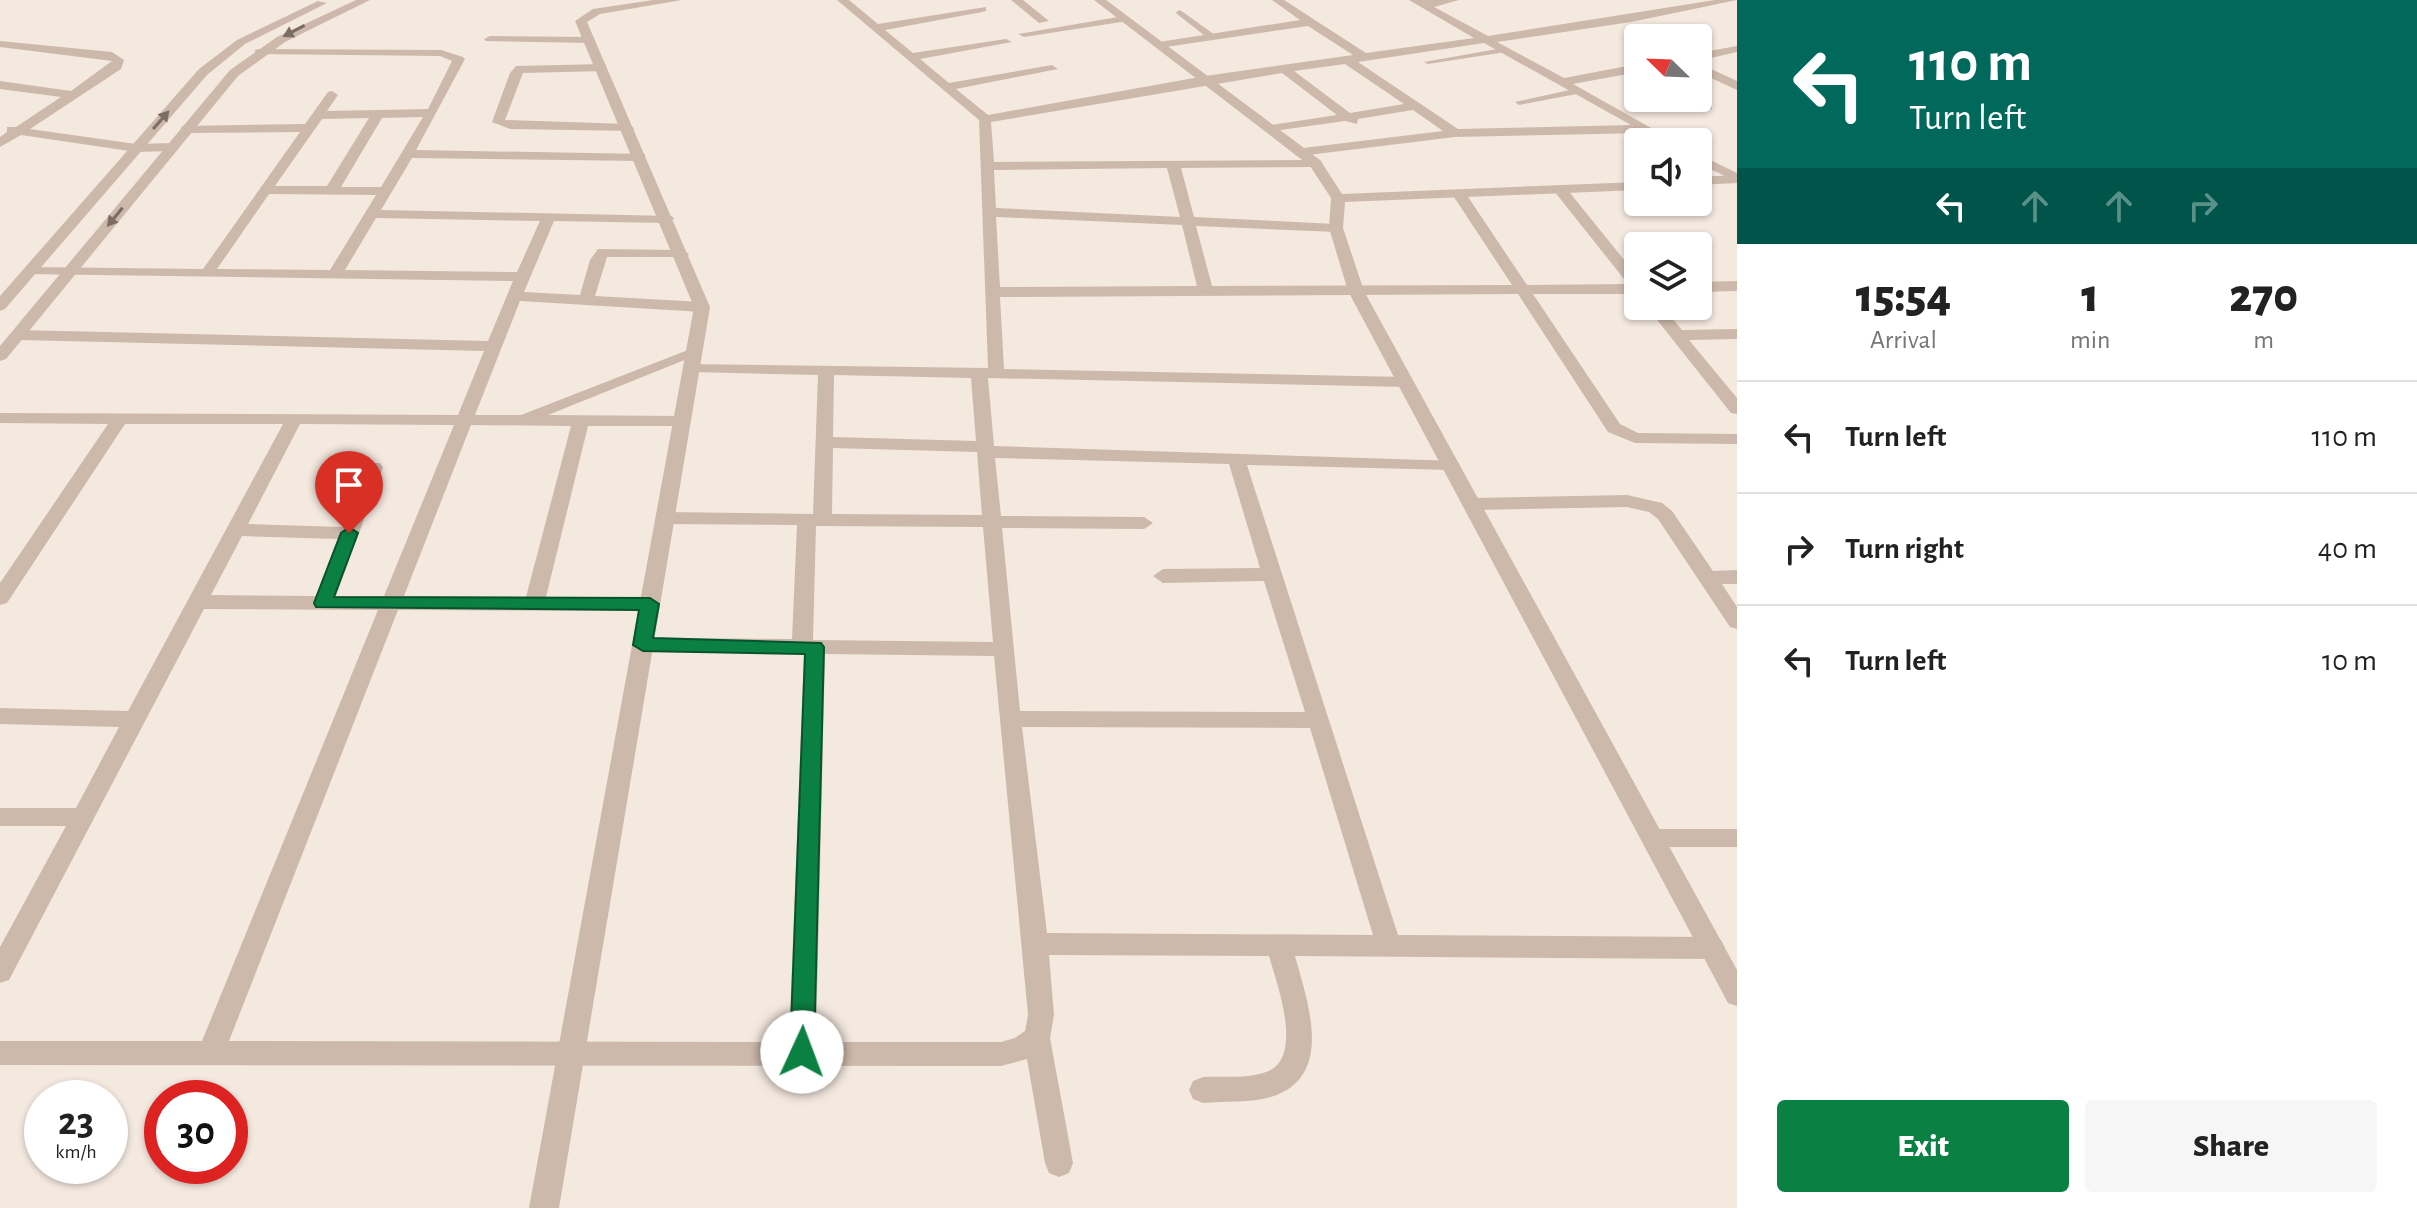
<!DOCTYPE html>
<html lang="en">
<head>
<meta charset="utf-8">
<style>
	:root { --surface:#fff; --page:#f6f6f6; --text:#222; --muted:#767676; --line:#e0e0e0; --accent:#0b8043 }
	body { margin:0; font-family:"Alegreya Sans",sans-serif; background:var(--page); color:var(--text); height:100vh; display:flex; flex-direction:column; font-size:30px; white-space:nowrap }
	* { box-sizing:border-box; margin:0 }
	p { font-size:26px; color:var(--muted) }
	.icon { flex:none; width:44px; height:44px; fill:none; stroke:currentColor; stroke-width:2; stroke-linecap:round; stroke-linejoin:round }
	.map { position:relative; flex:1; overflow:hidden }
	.details { display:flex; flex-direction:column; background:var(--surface); width:680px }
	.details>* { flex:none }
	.banner { background:#00695c; color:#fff; overflow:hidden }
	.needle { width:52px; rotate:293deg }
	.buttons { position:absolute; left:1624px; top:24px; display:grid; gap:16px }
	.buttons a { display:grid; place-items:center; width:88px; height:88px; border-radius:8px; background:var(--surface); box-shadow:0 2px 6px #0004; font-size:40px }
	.speed { position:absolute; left:24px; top:1080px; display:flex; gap:16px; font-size:40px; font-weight:700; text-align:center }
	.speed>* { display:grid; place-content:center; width:104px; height:104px; border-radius:50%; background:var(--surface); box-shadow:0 2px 6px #0004; line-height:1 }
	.speed small { font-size:20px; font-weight:400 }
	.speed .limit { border:12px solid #d22; background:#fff; color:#111 }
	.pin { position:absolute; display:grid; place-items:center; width:68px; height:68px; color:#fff; margin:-82px -34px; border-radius:50% 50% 50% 0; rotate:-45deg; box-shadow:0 0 8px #0007 }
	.pin .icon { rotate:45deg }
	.me { position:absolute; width:88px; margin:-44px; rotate:2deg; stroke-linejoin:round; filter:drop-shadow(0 0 6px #0008) }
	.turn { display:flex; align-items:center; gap:28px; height:168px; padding:0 40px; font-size:36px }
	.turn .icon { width:104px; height:104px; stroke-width:2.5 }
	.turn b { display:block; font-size:56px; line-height:68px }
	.lanes { display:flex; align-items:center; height:76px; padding:0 40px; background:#0003; justify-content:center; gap:40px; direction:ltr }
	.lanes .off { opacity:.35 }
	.eta { display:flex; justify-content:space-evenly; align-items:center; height:136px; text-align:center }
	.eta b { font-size:48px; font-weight:800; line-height:56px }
	.cta { display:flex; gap:16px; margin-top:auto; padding:16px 40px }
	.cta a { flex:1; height:92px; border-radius:8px; background:var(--accent); color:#fff; font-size:32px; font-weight:800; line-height:92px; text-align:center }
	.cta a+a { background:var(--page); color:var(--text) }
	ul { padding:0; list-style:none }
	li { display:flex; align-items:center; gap:24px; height:112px; padding:0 40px; border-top:2px solid var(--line) }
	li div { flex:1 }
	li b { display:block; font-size:30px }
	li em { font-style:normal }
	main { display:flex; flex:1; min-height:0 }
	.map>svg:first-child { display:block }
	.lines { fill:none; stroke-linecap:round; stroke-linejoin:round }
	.service { fill:#cdb9ab; fill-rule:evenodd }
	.minor { fill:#cdb9ab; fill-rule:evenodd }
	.tertiary { fill:#cdb9ab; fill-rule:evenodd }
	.oneway { fill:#7c6d64 }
	.route { fill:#0b8043; stroke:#07532c; stroke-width:2 }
</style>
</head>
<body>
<main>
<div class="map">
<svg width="1737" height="1208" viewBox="0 0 1737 1208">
	<rect width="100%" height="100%" fill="#f4e9df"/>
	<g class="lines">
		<g class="service">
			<polygon points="1180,10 1215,35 1215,39 1209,39 1177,14 1176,12"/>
			<polygon points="1503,48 1506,48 1506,52 1428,64 1424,62"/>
			<polygon points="1579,88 1583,91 1582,93 1519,105 1515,102"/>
		</g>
		<g class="minor">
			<path d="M 837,0 L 849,0 L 878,24 L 986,7 L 986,11 L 982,12 L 885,30 L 913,53 L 1006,39 L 1012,42 L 920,59 L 949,83 L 1052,65 L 1058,69 L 956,89 L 988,115 L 1205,76 L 1353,55 L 1308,26 L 1159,48 L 1153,45 L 1159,42 L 1300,20 L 1272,0 L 1284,0 L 1366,53 L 1474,38 L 1409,0 L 1459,0 L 1434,7 L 1488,36 L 1715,0 L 1737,0 L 1631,22 L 1497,42 L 1564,78 L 1638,64 L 1638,72 L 1573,84 L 1676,142 L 1660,142 L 1644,133 L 1455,137 L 1300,156 L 1295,155 L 1295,149 L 1443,131 L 1413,110 L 1358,119 L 1357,124 L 1345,121 L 1266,132 L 1266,126 L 1271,125 L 1337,115 L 1282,73 L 991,122 L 994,162 L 1320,160 L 1322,163 L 1315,167 L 1181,168 L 1194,217 L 1336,224 L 1343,228 L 1336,232 L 1196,226 L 1212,286 L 1512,285 L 1452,194 L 1459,190 L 1464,191 L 1527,285 L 1628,284 L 1554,191 L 1566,188 L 1638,277 L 1638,294 L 1533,294 L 1620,424 L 1638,433 L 1737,434 L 1737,444 L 1635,443 L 1608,432 L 1518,294 L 1000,297 L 1004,369 L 1406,377 L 1414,382 L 1406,387 L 988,378 L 994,446 L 1457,461 L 1460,465 L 1457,469 L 1451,470 L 1247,465 L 1398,935 L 1712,937 L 1721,940 L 1725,948 L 1721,956 L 1712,959 L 1295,956 C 1308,1003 1335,1077 1271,1097 C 1250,1103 1225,1101 1203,1103 L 1193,1099 L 1189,1090 L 1193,1081 L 1203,1077 C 1223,1076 1247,1079 1266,1072 C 1305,1059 1277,984 1269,956 L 1049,955 L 1054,1015 L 1050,1038 L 1073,1163 L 1069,1173 L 1059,1177 L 1049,1173 L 1045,1163 L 1027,1059 L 1001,1066 L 0,1065 L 0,1041 L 202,1041 L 378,610 L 204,609 L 9,980 L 0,983 L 0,947 L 66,826 L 0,826 L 0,808 L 76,808 L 119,727 L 0,724 L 0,708 L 128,711 L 283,424 L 125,424 L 7,603 L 0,605 L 0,583 L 108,424 L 0,423 L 0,413 L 458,415 L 484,351 L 18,340 L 10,335 L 18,330 L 488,341 L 513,281 L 25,274 L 25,268 L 30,267 L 203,269 L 300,132 L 187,133 L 181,129 L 182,126 L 305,124 L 328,92 L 332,91 L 338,95 L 327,111 L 428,109 L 452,61 L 440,56 L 255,54 L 255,50 L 259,49 L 441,50 L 463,57 L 465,59 L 416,150 L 645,154 L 645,160 L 640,161 L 412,158 L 381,210 L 672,216 L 674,219 L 667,223 L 554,221 L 524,292 L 580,295 L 590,260 L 598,249 L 682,250 L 689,254 L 687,257 L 607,257 L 595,296 L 702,302 L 710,307 L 702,312 L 520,301 L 475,415 L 521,415 L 688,350 L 700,350 L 702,353 L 548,415 L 682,416 L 691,421 L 682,426 L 588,426 L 546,597 L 650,597 L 660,604 L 650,611 L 398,610 L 229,1041 L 789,1042 L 804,654 L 643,652 L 636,650 L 633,645 L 636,640 L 643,638 L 792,639 L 797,525 L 665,524 L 656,518 L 665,512 L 813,514 L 818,375 L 691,372 L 683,367 L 685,364 L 988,368 L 979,120 ZM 1484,43 L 1631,125 L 1458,129 L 1358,62 ZM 1345,64 L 1404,104 L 1350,113 L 1294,71 ZM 423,117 L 381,187 L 341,187 L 382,118 ZM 369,118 L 327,186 L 275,186 L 322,119 ZM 1167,168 L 1180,217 L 996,208 L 994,170 ZM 269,194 L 376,195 L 330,270 L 217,269 ZM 996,217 L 1182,225 L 1197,286 L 1000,287 ZM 376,218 L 540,221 L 517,272 L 345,270 ZM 834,375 L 971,378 L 976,441 L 833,437 ZM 300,424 L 454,425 L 384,596 L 336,596 L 383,467 L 380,463 L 368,463 L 365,467 L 342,527 L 248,524 ZM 471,425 L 571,426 L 526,597 L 404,596 ZM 833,448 L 977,452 L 982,515 L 832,514 ZM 995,458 L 1229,464 L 1260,568 L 1163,569 L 1153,576 L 1163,583 L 1264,581 L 1305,712 L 1020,711 L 1002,528 L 1144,529 L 1153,523 L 1144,517 L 1001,516 ZM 816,526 L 983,527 L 993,642 L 813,640 ZM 242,536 L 338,539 L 316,596 L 211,595 ZM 825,654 L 994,656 L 1028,1015 L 1025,1031 L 1015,1038 L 1001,1042 L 816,1042 ZM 1022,727 L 1310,728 L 1373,935 L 1047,933 Z"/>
			<polygon points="1011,0 1023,0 1049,21 1039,23"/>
			<polygon points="1124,16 1128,17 1128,21 1024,37 1018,34"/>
			<polygon points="490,36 589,37 595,40 589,43 486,41 484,39"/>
			<polygon points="0,41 112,52 124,60 121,69 30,129 136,144 172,143 179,147 172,151 136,152 21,135 0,147 0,137 7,132 7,127 16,127 61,97 0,89 0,81 71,91 112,61 0,47"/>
			<polygon points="1737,46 1737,52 1698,61 1698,53"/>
			<polygon points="1698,63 1737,81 1737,90 1698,72"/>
			<polygon points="602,64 606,65 606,71 523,73 505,120 628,124 634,128 633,131 510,129 492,122 510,73 516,66"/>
			<polygon points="1698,95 1712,103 1712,109 1704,109 1688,98 1698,98"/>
			<polygon points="1698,154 1737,173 1737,182 1698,163"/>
			<polygon points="1737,281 1737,291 1698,292 1698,282"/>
			<polygon points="1646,306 1662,306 1682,330 1737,329 1737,339 1689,340 1737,398 1737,414 1731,413"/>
			<polygon points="1627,495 1662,503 1672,511 1713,571 1737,570 1737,584 1722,584 1737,607 1737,629 1730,627 1658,519 1649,512 1627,507 1472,510 1463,504 1472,498"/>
			<polygon points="1653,829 1737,829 1737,847 1653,847 1645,845 1641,838 1645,831"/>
		</g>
		<g class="tertiary">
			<polygon points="356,0 370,0 285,42 238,76 6,359 0,361 0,346 230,70 277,37"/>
			<polygon points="653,0 682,0 600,14 587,22 710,307 559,1208 529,1208 694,307 575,21 593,9"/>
			<polygon points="1094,0 1106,0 1320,160 1342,194 1638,182 1638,190 1345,202 1343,228 1364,291 1737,970 1737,1006 1728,1003 1348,291 1329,228 1331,198 1310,166"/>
			<polygon points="318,1 327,3 245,44 207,75 5,309 0,311 0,296 199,69 237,40"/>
			<polygon points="1737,175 1737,183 1698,185 1698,177"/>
		</g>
	</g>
	<defs><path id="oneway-solid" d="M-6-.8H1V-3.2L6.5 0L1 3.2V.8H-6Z" transform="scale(2)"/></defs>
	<g class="oneway">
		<use href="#oneway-solid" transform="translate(294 31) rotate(152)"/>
		<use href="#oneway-solid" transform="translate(161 120) rotate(-49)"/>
		<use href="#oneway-solid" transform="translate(115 217) rotate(129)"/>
	</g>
	<polygon class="route" points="349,527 358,533 334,597 650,598 659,604 653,638 821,643 824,647 814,1052 810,1060 802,1064 793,1060 790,1052 805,654 643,651 633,645 639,610 316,607 314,603 341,533"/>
</svg>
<div class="buttons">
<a><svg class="needle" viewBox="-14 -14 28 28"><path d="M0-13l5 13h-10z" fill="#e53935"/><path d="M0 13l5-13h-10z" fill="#767676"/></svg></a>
<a><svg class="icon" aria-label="sound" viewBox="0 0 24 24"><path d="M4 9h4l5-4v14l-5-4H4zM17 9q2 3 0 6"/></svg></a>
<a><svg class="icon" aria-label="layers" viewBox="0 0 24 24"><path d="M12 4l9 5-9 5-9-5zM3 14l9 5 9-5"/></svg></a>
</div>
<div class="speed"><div>23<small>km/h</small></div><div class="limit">30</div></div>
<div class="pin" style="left:349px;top:533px;background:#d93025"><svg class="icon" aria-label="arrive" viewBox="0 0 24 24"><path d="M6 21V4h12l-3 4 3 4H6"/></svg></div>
<svg class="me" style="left:802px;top:1052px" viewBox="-20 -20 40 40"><circle r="19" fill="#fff"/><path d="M0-13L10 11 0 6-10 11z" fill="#0b8043"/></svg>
</div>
<section class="details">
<div class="banner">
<div class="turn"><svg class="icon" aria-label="left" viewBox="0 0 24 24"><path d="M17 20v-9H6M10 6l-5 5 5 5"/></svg><div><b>110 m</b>Turn left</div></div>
<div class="lanes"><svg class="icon" aria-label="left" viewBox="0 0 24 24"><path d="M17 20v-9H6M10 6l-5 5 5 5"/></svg><svg class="icon off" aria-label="ahead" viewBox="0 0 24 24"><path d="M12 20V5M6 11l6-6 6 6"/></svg><svg class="icon off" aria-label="ahead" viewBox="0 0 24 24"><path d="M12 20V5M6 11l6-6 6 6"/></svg><svg class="icon off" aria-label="right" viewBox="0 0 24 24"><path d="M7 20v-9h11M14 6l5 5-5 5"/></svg></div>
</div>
<div class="eta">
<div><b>15:54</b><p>Arrival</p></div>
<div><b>1</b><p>min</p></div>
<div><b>270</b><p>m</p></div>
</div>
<ul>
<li><svg class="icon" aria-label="left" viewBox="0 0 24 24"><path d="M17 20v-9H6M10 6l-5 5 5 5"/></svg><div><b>Turn left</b></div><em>110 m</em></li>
<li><svg class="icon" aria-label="right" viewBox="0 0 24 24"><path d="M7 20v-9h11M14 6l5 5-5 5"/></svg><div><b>Turn right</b></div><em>40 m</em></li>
<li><svg class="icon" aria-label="left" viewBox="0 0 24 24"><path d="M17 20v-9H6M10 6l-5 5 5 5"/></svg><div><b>Turn left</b></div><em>10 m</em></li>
</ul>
<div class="cta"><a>Exit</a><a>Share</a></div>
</section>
</main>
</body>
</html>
